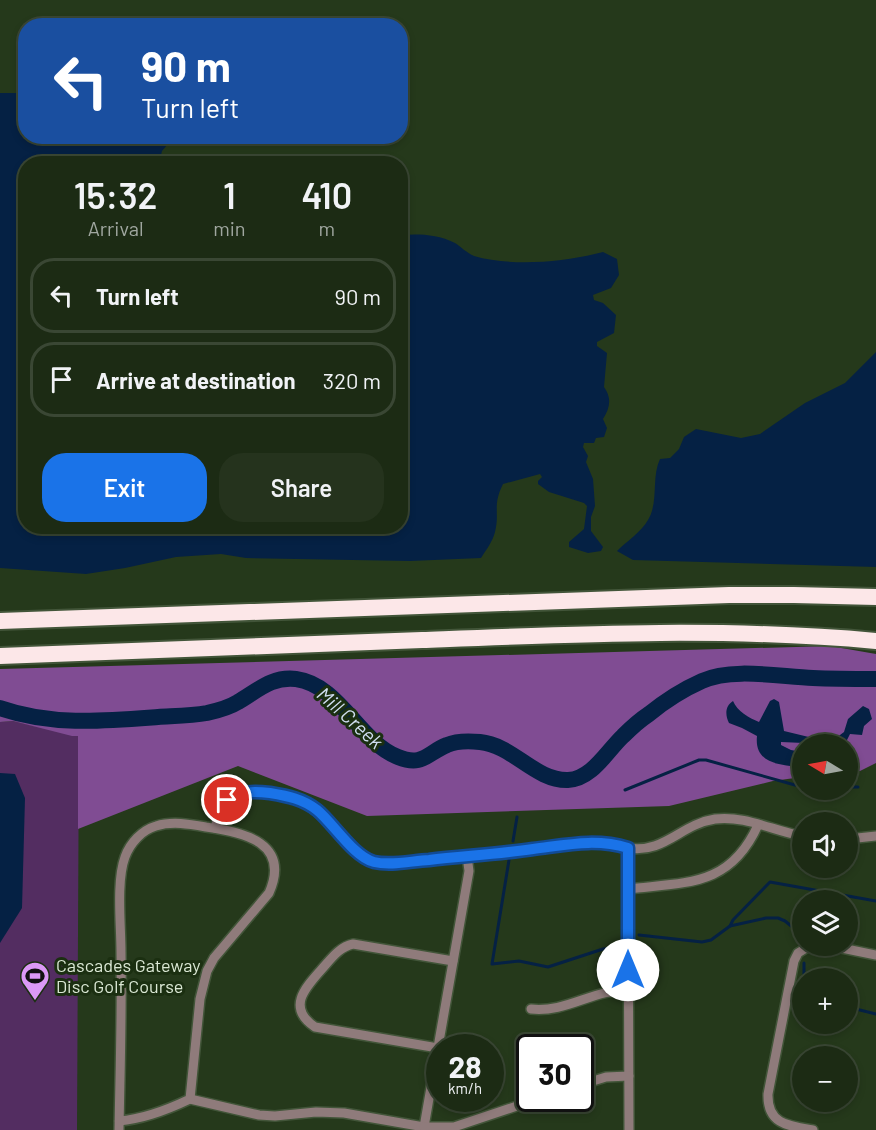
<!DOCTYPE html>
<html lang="en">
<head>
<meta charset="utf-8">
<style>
	:root { --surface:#1c2b14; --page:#25331d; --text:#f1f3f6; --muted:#a0a7a0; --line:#3a4734; --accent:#1a73e8 }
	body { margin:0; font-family:Barlow,sans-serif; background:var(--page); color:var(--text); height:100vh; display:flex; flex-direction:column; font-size:22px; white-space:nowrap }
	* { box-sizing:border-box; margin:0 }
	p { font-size:20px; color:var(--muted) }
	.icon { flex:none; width:33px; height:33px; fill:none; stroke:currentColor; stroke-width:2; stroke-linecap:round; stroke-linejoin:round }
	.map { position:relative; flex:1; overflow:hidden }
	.sheet { position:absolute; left:18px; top:156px; width:390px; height:378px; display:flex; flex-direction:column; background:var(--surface); border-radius:24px; box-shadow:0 3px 9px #0003,0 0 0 2px var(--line) }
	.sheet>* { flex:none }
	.guide { position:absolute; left:18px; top:18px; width:390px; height:126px; border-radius:24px; box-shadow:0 3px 9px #0003,0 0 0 2px var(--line); background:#1a4fa0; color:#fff; overflow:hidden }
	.needle { width:39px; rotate:280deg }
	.tools { position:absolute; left:792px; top:734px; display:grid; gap:12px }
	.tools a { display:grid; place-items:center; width:66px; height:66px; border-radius:50%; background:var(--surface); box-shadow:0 3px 9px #0003,0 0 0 2px var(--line); font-size:30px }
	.speed { position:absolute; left:426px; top:1034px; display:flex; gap:12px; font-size:30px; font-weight:700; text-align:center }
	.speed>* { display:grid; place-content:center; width:78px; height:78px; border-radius:50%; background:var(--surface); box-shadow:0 3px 9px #0003,0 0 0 2px var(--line); line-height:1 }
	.speed small { font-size:15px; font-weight:400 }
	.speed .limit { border:3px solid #111; border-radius:9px; background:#fff; color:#111 }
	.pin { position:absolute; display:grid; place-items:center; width:51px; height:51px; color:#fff; margin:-26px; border:3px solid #fff; border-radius:50%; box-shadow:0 2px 6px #0007 }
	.me { position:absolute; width:66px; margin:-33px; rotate:0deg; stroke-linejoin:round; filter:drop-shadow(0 0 4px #0008) }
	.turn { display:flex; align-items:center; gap:21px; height:126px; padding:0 24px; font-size:27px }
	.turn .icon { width:78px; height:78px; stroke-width:2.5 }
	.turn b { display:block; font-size:42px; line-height:51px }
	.eta { display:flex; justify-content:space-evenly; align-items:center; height:102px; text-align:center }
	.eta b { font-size:36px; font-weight:600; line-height:42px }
	.primary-button { display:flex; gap:12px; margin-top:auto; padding:12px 24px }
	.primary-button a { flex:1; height:69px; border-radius:24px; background:var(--accent); color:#fff; font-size:24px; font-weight:600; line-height:69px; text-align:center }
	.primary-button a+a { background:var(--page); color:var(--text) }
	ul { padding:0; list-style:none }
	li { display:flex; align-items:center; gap:18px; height:75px; margin:0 12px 9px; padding:0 12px; border:3px solid var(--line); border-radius:24px }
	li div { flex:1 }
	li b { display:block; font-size:22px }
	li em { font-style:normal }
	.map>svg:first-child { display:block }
	.green { fill:#532d61 }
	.forest { fill:#804c93 }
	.water { fill:#052144 }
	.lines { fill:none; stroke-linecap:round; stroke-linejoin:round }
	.stream { stroke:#052144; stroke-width:3 }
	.river { stroke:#052144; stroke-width:16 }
	.street-casing { stroke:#425539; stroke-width:12 }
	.highway-casing { stroke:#425539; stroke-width:20 }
	.street { stroke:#8f7b7b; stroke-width:9 }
	.highway { stroke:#fce7e8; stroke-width:16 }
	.route-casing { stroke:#114b97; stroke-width:15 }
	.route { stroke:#1a73e8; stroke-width:10 }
	.labels { text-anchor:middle; stroke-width:6; stroke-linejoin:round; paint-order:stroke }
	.poi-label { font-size:18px; fill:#dbe8d5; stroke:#1b2f11; text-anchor:start }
	.water-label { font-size:20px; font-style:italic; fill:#d0def1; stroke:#1b2f11 }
</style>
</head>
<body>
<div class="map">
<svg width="876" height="1130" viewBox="0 0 876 1130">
	<rect width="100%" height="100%" fill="#25391b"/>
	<polygon class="green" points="13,721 79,736 77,1130 0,1130 0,722"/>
	<polygon class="forest" points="830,646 876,654 876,763 860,771 848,772 848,744 802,744 802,777 773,781 669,806 367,816 238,766 78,829 78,736 72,736 13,721 0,722 0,669"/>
	<g class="water">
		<path d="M 0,93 L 25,93 L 26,136 L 174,137 L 162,151 L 159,163 L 26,164 L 26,526 L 400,526 L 401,235 C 419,234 437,234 455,243 C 461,247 467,253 474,256 C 512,267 566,262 603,252 L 617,259 L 619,275 L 611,288 L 593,295 L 594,300 L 603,303 L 616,315 L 614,333 L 597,342 L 597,346 L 607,353 L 604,387 C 612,398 610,408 603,419 L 607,428 L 604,437 L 596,438 L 594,443 L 584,443 L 583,447 L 588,456 L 586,462 L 593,479 L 595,506 L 591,517 L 591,531 L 603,547 L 601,551 L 588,553 L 569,547 L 569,542 L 584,529 L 587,506 L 584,503 L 549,492 L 538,484 L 538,481 L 542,477 L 540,474 L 503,484 C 492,506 500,512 495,532 C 493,541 486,550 481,558 L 410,561 L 246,558 L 221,554 L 176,557 L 125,568 L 86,574 L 0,568 Z"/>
		<path d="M 876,352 L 876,567 L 633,560 L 617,551 C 626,542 641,532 648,520 C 659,502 651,478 660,459 L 670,458 L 679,449 L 684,437 L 696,429 L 741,438 L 760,434 L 805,403 L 845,383 Z"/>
		<path d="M 774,699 L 779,702 L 784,731 L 817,739 L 827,744 L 781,742 L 781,745 L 791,750 L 802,752 L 802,767 C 780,765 754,764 757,736 L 742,728 L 729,723 C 725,715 725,706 733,701 C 737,711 749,718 759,722 L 770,701 Z"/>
		<polygon points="863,706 869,709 872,719 864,726 862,735 850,734 846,742 850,751 848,754 848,744 828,744 844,732 848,719"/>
		<polygon points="0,773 15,774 25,798 22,908 0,943"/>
	</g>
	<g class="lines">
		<g class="stream">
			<polyline points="848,787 858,787"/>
			<polyline points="625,790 699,760 706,760 802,787"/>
			<polyline points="513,841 517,817"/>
			<polyline points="509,860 492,964 519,961 548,967 603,949 618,947"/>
			<polyline points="730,926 733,920 770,882 876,901"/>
			<polyline points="639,935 702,942 711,940 730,926 766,918 778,918 785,921 801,934"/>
			<polyline points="804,978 804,963"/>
			<polyline points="848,1007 876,1014"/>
		</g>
		<path class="river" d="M 0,708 C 51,726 105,721 158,717 C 174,716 191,716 207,713 C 216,711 230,707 238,702 C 257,691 272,676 296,679 C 340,685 359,742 398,757 C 423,767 427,753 447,745 C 456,741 470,741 480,742 C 513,745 535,781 568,780 C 592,779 607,751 623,736 C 631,728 640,720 649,714 C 665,701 684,689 702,681 C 732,667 781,677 813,678 C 834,679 855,679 876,679"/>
		<g class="street-casing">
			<g id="street">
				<polyline points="848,839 876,836"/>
				<path d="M 628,848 C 664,854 681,824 715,819 C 744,815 774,831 802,836"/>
				<path d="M 467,856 C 490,854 514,852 536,849 C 568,844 596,839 628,848 L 629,1130"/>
				<path d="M 628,889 C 687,882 730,887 758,825"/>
				<path d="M 811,945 L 798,953 L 794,961 L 768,1094 C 767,1124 788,1126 813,1130"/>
				<polyline points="827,945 876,955"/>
				<path d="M 531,1009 C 566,1013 594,989 628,990"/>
				<path d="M 438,1048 L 315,1027 C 287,1008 304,989 321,970 C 331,959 339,947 353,944 L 453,961"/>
				<polyline points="580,1085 606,1077 629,1076"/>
				<path d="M 190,1099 L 259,1115 L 275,1116 L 316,1112 L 344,1113 L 424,1127 L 469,871 L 467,856 C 445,858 390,868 371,861 C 360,857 352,846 344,837 C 316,807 297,792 254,792 C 229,792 220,806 215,828"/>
				<polyline points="424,1127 454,1127 541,1098"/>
				<path d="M 119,1130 C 120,1071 122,1012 121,952 C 121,926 116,881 125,857 C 130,843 142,830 156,826 C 172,821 189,824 206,827 C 244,832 291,843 269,893 L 214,958 L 207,971 L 200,999 L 190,1099 C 167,1110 144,1119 119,1121"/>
			</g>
		</g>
		<g class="highway-casing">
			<g id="highway">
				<polyline points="0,621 729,595 794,595 876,597"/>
				<path d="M 0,656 C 141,650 281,646 422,640 C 574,634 725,627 876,641"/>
			</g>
		</g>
		<use href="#street" class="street"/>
		<use href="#highway" class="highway"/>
	</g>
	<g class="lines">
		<g class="route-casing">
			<path id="route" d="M 227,800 C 240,791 254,791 270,793 C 288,796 303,799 317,810 C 333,823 354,857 374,862 C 391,866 411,861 429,860 C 463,856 499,854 533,849 C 566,845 595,838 628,848 L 628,970"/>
		</g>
		<use href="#route" class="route"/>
	</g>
	<defs>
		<g id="stadium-pin" transform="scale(1.5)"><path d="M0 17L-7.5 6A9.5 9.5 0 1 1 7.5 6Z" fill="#db99f5" stroke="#1b2f11"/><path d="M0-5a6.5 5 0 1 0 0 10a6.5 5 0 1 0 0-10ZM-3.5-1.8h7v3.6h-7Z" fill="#111"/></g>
	</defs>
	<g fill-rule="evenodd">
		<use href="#stadium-pin" x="35" y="976"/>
	</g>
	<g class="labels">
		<g class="poi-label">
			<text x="56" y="972">Cascades Gateway<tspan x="56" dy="21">Disc Golf Course</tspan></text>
		</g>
		<g class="water-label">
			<text transform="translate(350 718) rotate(42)" y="7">Mill Creek</text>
		</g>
	</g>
</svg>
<div class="tools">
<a><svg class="needle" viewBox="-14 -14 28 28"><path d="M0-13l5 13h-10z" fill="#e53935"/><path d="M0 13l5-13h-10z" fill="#a0a7a0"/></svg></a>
<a><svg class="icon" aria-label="sound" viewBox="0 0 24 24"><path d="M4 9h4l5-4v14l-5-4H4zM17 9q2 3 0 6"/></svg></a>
<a><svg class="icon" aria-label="layers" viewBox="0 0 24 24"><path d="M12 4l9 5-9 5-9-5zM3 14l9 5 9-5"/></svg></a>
<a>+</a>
<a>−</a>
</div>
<div class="speed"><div>28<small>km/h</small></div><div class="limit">30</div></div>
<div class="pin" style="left:227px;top:800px;background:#d93025"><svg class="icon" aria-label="arrive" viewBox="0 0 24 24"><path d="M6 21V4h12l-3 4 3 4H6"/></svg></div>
<svg class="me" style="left:628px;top:970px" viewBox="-20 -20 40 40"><circle r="19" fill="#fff"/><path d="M0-13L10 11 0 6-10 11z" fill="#1a73e8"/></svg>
<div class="guide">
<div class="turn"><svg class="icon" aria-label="left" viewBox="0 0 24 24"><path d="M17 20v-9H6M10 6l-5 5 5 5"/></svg><div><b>90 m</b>Turn left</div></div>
</div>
<section class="sheet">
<div class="eta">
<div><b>15:32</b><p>Arrival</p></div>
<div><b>1</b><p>min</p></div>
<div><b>410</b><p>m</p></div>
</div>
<ul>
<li><svg class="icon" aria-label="left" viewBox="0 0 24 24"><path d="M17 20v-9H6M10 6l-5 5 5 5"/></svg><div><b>Turn left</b></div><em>90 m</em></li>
<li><svg class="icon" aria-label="arrive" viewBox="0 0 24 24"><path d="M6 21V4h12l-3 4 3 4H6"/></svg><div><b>Arrive at destination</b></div><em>320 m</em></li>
</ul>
<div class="primary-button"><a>Exit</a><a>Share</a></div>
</section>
</div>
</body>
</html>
